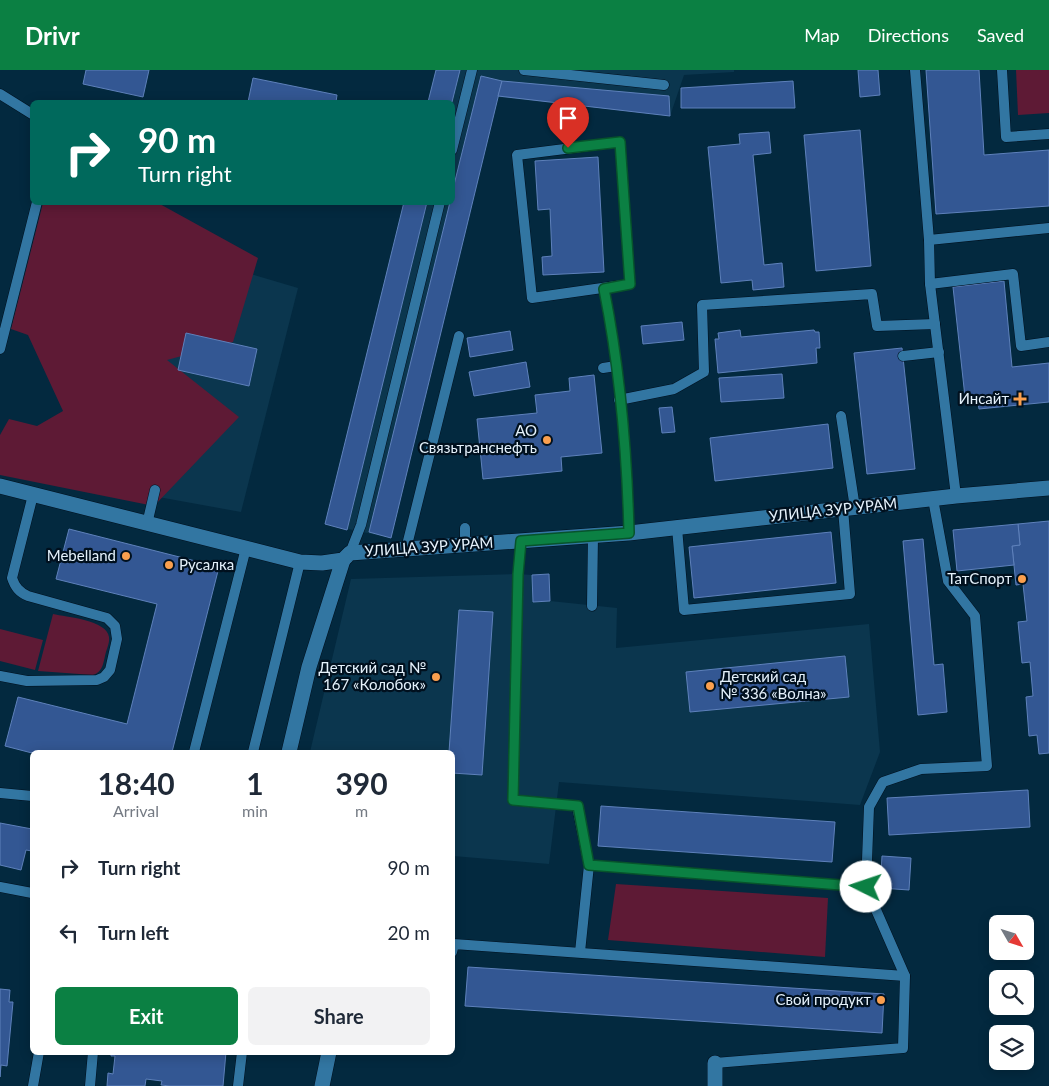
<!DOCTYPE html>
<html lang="en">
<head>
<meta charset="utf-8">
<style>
	:root { --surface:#fff; --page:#f2f2f3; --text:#1f2937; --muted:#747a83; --accent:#0b8043 }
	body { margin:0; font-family:Lato,sans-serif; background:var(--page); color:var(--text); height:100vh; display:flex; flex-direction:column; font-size:19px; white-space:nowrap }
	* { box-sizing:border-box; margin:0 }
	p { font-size:16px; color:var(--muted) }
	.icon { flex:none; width:28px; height:28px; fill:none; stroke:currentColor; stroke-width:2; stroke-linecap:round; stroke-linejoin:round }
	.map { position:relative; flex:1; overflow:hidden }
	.details { position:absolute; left:30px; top:680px; width:425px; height:305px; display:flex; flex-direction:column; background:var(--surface); border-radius:8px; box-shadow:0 2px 12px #0003 }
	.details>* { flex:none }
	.guide { position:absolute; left:30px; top:30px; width:425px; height:105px; border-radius:8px; box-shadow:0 2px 12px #0003; background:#00695c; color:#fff; overflow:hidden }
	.needle { width:32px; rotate:129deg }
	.buttons { position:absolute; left:989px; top:845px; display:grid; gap:10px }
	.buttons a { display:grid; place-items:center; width:45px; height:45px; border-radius:8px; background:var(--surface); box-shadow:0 2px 12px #0003; font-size:25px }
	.pin { position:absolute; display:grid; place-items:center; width:42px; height:42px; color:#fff; margin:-51px -21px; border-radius:50% 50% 50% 0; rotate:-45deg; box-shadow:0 0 5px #0007 }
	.pin .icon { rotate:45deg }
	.me { position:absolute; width:55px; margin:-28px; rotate:274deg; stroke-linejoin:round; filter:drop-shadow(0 0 4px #0008) }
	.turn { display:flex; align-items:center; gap:18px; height:105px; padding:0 25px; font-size:22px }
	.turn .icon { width:65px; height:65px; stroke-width:2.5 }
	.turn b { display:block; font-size:35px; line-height:42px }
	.eta { display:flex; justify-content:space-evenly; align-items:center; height:85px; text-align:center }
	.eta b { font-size:30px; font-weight:700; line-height:35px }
	.cta { display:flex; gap:10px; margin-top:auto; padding:10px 25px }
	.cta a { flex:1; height:58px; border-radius:8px; background:var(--accent); color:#fff; font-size:20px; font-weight:700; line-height:58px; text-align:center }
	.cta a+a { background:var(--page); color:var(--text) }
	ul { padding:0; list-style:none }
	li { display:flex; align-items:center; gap:15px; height:65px; padding:0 25px }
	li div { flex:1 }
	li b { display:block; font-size:19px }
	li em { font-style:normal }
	header { display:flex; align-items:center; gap:30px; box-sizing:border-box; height:70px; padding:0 25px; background:var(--accent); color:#fff }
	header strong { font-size:24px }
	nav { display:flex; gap:28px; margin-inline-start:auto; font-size:18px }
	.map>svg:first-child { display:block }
	.built { fill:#0b364e }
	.green { fill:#5e1a35 }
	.building { fill:#335793; stroke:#5e81bb }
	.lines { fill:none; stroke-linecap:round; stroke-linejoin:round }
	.lane-casing { stroke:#00101e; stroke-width:11 }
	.street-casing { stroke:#00101e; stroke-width:16 }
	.lane { stroke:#3276a2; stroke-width:10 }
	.street { stroke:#3276a2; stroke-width:15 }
	.route-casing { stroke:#07532c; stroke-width:12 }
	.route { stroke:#0b8043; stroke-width:9 }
	.poi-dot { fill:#fa9f4e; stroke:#00101e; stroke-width:2 }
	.labels { text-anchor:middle; stroke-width:4.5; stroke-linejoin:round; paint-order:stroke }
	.poi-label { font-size:15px; fill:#e5f2fc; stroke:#00101e; text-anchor:end }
	.street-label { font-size:15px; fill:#e5f2fc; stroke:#00101e }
</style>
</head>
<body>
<header>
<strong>Drivr</strong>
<nav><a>Map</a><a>Directions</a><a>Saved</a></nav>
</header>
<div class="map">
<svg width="1049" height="1016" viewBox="0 0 1049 1016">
	<rect width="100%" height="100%" fill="#03293f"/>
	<g class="built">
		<polygon points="436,0 734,0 734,2 684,5 670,46 498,27 391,468 325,454 404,133 452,132 452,32 428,32"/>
		<polygon points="160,177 298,218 241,442 98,416"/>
		<polygon points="518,504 532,505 533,532 550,531 617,538 616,578 869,554 880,682 860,735 559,712 549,794 453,786 452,682 310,682 351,509"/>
	</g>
	<g class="green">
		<polygon points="1016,0 1049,0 1049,43 1018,45"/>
		<polygon points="43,133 158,133 258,188 233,272 167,290 239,347 154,436 0,405 0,365 9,349 37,356 63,341 28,265 11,259"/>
		<path d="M 53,544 C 66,547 107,550 109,567 C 110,573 106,580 105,586 C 103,595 102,602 93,605 L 38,601 Z"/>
		<polygon points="0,559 43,570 35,600 0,591"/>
		<polygon points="616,814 828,828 825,887 608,870"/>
	</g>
	<g class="building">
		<polygon points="86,0 149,0 143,27 83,14"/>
		<polygon points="436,0 460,0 452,32 428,32"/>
		<polygon points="858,0 878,0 880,25 860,27"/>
		<polygon points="926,0 979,0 984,85 1049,80 1049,136 936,144"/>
		<polygon points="481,6 502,11 391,468 369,462 450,132 452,132 452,123"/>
		<polygon points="253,8 337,25 336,32 248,32"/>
		<polygon points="502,11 669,26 670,46 498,26"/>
		<polygon points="793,11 795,38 681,38 681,18"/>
		<polygon points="860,60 871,196 816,201 804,65"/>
		<polygon points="769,62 771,83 753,85 764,195 782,193 784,217 753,220 752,210 721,213 708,77 740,74 739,64"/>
		<polygon points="598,87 604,202 543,205 542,187 552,186 550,139 538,140 535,91"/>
		<polygon points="404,132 427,132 347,460 325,454"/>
		<polygon points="1004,211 1012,297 1049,293 1049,332 979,339 977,326 965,327 953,217"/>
		<polygon points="682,252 684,270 643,274 641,256"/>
		<polygon points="740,260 741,267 814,260 815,262 819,262 820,278 816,278 817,293 718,303 715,269 719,269 718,263"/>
		<polygon points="510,261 513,280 470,287 467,268"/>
		<polygon points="186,263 257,279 249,316 178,300"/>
		<polygon points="902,278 915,399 867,404 854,283"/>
		<polygon points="526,292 530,317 474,326 469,302"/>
		<polygon points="782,304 784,328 721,332 719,308"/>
		<polygon points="594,305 602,383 561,387 562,401 483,409 477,349 537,343 535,325 570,321 569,308"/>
		<polygon points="672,337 675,362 662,363 659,338"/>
		<polygon points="828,354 833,398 715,411 710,368"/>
		<polygon points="1049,451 1049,683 1039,684 1037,665 1029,666 1026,627 1033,626 1030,592 1022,593 1018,552 1027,551 1023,514 1016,515 1012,476 1020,475 1018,454"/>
		<polygon points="1018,454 1020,475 1012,476 1014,495 957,501 953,460"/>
		<polygon points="69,459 219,497 172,682 32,683 5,676 18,627 127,654 157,534 56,509"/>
		<polygon points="831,462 836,513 694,528 689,477"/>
		<polygon points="923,469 934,595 943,594 947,642 918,645 903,471"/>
		<polygon points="549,504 550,531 533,532 532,505"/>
		<polygon points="459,540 493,542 482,705 452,703 452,682 449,682"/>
		<polygon points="845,586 849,627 690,642 686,602"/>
		<polygon points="1028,720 1030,757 889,765 887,728"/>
		<polygon points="601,736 835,752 832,792 598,776"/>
		<polygon points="0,753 32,759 32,781 26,780 21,800 0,795"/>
		<polygon points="882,786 911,788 909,820 880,818"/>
		<polygon points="468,897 884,924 882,963 465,936"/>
		<polygon points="0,919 10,920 9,932 13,932 7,996 1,995 0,1007"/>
		<polygon points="111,982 226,982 223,1016 170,1016 161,1015 162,1011 146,1009 145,1016 107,1016 108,1003 113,1004 115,986 111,986"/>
	</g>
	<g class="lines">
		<g class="lane-casing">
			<g id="lane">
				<polyline points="524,0 664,15"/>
				<polyline points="915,0 929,170 930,214 956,426"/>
				<polyline points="1002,0 1006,67 1049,64"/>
				<polyline points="0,24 32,44"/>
				<polygon points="620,72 630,214 532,228 517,85"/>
				<polyline points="452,80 472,0"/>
				<polyline points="929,170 1049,158"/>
				<polyline points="930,214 1013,204 1021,276 1049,272"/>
				<path d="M 604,219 C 620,299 627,381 629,463"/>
				<polyline points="0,279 37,132"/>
				<polyline points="903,286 939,282"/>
				<polyline points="603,298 616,296"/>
				<polyline points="619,330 674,319 704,302 702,235 872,224 877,256 935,254"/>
				<polyline points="841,346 855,438"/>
				<polyline points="147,454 155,420"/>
				<polyline points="677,458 684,540 850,524 843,439"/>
				<polyline points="521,471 518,504 513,730 577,736 589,795"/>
				<polyline points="465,475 465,458"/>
				<polyline points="406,479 459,266"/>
				<polyline points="350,483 361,455 440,132"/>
				<polyline points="592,536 593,466"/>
				<path d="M 0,606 L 27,611 L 97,610 L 104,607 L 110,600 L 117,569 L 115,556 L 107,548 L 28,526 C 19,522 15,517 12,508 L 33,425"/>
				<polyline points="194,682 246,478"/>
				<polyline points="253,682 300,492"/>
				<polyline points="0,723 32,726"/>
				<polyline points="0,817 32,823"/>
				<polyline points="452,882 454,874 905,906"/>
				<polyline points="580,882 589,795 866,817"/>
				<polyline points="715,993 903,978 905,906 866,817 869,737 883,712 921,699 987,696 975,546 948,511 933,429"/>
				<polyline points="33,1016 39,982"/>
				<polyline points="90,1016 93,982"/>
				<polyline points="238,1016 242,982"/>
			</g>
		</g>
		<g class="street-casing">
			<g id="street">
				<polyline points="0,416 300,492 322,493 343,490 350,483 629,463 956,426 1049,418"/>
				<polyline points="289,682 309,597 343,490"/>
				<polyline points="322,1016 329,982"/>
				<polyline points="715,1016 715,993"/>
			</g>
		</g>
		<use href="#lane" class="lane"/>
		<use href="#street" class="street"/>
	</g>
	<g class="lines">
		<g class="route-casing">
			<path id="route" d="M 568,78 L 620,72 L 630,214 L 604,219 C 620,299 627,381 629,463 L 521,471 L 518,504 L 513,730 L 578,736 L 589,795 L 866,817"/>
		</g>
		<use href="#route" class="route"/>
	</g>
	<g class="poi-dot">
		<path d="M1017.5 321.5h5v5h5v5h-5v5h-5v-5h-5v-5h5z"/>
		<circle cx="547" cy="370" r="5"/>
		<circle cx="126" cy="486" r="5"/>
		<circle cx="169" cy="495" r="5"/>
		<circle cx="1022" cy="509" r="5"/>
		<circle cx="436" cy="607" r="5"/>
		<circle cx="710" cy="616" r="5"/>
		<circle cx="881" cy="930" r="5"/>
	</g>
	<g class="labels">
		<g class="poi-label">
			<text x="1009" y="334">Инсайт</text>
			<text x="537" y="366">АО<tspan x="537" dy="17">Связьтранснефть</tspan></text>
			<text x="116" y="491">Mebelland</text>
			<text x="179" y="500" text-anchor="start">Русалка</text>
			<text x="1012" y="514">ТатСпорт</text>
			<text x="426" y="603">Детский сад №<tspan x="426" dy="17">167 «Колобок»</tspan></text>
			<text x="720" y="612" text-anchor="start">Детский сад<tspan x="720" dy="17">№ 336 «Волна»</tspan></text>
			<text x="871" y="935">Свой продукт</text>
		</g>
		<g class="street-label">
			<text transform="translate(833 440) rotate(-6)" y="5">УЛИЦА ЗУР УРАМ</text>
			<text transform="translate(429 477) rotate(-4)" y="5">УЛИЦА ЗУР УРАМ</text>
		</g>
	</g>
</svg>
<div class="buttons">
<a><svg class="needle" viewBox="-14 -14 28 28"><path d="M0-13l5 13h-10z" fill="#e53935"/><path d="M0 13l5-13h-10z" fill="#747a83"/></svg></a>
<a><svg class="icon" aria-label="search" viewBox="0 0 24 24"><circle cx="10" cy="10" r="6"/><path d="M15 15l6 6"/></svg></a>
<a><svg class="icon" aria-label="layers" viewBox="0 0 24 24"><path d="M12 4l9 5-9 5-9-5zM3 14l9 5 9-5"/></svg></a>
</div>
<div class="pin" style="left:568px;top:78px;background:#d93025"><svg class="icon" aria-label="arrive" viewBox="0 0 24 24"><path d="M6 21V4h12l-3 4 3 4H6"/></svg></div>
<svg class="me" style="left:866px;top:817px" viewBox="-20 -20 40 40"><circle r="19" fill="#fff"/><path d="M0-13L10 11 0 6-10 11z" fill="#0b8043"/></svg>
<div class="guide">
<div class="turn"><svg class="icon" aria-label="right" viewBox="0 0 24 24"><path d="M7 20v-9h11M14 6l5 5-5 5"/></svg><div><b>90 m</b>Turn right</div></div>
</div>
<section class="details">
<div class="eta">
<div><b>18:40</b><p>Arrival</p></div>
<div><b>1</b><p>min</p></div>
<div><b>390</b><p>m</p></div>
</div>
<ul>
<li><svg class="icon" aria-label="right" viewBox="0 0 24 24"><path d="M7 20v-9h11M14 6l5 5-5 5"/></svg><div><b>Turn right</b></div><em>90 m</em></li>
<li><svg class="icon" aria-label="left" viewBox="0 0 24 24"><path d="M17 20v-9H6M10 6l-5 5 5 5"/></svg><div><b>Turn left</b></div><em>20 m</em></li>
</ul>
<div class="cta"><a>Exit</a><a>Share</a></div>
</section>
</div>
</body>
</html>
